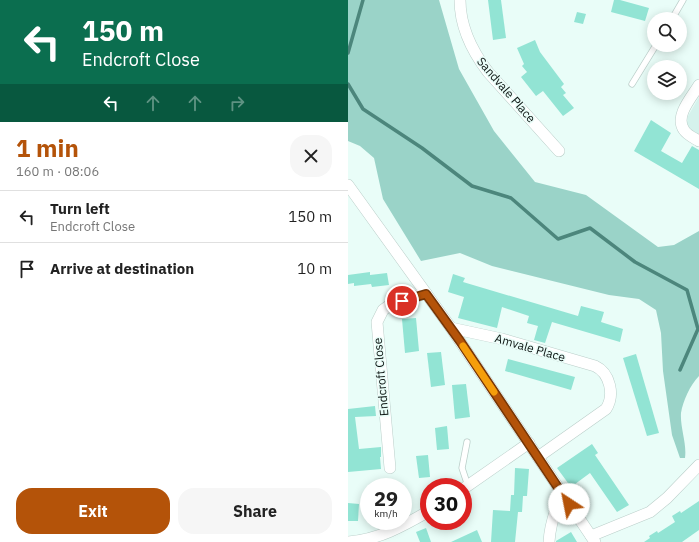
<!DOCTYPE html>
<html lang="en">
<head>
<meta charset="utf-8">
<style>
	:root { --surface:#fff; --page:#f6f6f6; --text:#222; --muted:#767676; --line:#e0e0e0; --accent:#b45309 }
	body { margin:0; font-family:"IBM Plex Sans",sans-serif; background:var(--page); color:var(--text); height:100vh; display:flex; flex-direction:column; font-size:15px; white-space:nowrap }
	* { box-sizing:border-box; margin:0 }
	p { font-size:13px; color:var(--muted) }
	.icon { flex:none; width:22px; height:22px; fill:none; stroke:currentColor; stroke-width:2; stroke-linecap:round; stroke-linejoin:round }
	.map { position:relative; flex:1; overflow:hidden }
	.panel { display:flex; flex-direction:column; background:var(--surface); width:348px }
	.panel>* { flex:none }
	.guide { background:#0b6e4f; color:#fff; overflow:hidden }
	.buttons { position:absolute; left:299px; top:12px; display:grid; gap:8px }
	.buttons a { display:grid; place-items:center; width:40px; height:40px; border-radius:50%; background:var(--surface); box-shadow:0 2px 10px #0003; font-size:20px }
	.speed { position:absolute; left:12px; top:478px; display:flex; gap:8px; font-size:20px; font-weight:700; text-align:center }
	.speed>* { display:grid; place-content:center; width:52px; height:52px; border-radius:50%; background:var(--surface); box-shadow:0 2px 10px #0003; line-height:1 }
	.speed small { font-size:10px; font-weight:400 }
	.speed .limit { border:6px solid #d22; background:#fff; color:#111 }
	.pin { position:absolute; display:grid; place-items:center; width:34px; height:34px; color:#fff; margin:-17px; border:2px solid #fff; border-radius:50%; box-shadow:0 1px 4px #0007 }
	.me { position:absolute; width:44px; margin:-22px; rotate:326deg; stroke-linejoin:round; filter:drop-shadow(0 0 3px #0008) }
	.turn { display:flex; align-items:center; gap:14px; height:84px; padding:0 16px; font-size:18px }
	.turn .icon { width:52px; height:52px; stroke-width:2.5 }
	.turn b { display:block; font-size:28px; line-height:34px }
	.lanes { display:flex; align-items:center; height:38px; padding:0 16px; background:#0003; justify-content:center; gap:20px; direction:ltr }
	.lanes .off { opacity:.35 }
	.round { display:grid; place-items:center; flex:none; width:42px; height:42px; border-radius:16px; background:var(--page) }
	.head { display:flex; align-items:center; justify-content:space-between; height:68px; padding:0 16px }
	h1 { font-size:24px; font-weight:700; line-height:30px; color:var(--accent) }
	.cta { display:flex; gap:8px; margin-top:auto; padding:8px 16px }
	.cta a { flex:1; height:46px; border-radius:16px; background:var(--accent); color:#fff; font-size:16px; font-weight:700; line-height:46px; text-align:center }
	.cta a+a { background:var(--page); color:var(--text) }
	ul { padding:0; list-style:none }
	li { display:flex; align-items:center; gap:12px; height:52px; padding:0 16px; border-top:1px solid var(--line) }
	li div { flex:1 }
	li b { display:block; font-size:15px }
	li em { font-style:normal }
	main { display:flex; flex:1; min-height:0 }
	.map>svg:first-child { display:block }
	.built { fill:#d5f2ec }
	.green { fill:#9ad3c8 }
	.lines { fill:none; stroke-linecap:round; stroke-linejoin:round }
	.stream { stroke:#4c867c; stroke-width:3.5 }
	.building { fill:#92e4d4 }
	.service-casing { stroke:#bacec9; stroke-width:7 }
	.minor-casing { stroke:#bacec9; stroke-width:12 }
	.service { stroke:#fff; stroke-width:5.5 }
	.minor { stroke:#fff; stroke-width:11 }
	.route-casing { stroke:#753606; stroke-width:10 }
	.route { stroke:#b45309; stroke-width:7 }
	.slow { stroke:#f59e0b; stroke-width:7 }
	.labels { text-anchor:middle; stroke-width:3; stroke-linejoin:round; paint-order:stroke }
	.street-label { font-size:12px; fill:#0e1513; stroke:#e9fdf8 }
</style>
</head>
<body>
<main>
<section class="panel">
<div class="guide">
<div class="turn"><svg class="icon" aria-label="left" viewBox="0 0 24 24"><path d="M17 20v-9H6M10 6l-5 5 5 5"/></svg><div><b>150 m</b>Endcroft Close</div></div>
<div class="lanes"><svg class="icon" aria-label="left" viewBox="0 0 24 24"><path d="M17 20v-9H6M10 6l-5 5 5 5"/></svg><svg class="icon off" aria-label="ahead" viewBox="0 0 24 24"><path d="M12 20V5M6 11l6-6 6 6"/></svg><svg class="icon off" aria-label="ahead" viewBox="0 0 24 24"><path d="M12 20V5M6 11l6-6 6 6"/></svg><svg class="icon off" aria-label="right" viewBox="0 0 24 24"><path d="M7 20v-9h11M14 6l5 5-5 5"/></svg></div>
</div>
<div class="head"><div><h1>1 min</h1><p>160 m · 08:06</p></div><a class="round"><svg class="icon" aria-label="close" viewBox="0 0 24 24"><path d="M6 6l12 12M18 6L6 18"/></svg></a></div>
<ul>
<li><svg class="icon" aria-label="left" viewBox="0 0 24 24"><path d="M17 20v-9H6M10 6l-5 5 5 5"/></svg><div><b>Turn left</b><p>Endcroft Close</p></div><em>150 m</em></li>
<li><svg class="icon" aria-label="arrive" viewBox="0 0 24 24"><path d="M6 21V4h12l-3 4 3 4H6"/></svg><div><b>Arrive at destination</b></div><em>10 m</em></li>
</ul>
<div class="cta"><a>Exit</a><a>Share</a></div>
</section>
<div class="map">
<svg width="351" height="542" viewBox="0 0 351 542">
	<rect width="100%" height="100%" fill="#e9fdf8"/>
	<polygon class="built" points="351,97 351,137 341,129 339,123 340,116"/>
	<path class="green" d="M 0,0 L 91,0 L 111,69 L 146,131 L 187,182 L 238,195 L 310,247 L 326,245 L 351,231 L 351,376 C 342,385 335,401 333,413 C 332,428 339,443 337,458 L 332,458 L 324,435 L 315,371 L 313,333 L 308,310 L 291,299 L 261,295 L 144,266 L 112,253 L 73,261 L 35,199 L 26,158 L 12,146 L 0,141 Z"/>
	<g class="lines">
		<g class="stream">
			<polyline points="0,53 15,0"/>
			<polyline points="0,84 15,109 74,148 124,186 163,198 210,239 242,228 287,262 339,290 350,329 332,370"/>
		</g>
	</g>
	<g class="building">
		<polygon points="140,0 153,0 158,38 145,40"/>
		<polygon points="266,0 272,0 301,8 297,21 263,12"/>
		<polygon points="229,12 238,14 235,24 226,22"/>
		<polygon points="187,40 192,52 216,84 213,87 218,93 215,95 226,108 215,116 195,91 188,96 173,77 179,72 174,66 176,64 169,48"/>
		<polygon points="303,120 323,133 313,151 334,163 344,146 351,150 351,189 286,151"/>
		<polygon points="22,272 22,275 39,273 41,285 24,287 23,284 6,286 6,283 0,284 0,275"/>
		<polygon points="105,274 117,278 115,282 230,316 233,306 256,312 253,322 275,329 272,342 204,322 197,343 186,340 190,326 179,323 181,316 154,307 149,328 110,318 116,297 100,292"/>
		<polygon points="68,318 71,351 57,353 54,319"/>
		<polygon points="93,352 97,385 83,387 79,353"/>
		<polygon points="288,354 311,433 299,436 275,358"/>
		<polygon points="160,359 227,377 223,390 157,371"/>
		<polygon points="118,384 122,417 107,419 104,385"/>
		<polygon points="27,406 28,416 7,417 11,449 33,447 33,457 32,457 33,469 0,472 0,409"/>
		<polygon points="99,426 101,449 89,450 87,428"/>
		<polygon points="244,444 250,453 247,455 281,505 269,512 242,473 223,487 209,468"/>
		<polygon points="80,455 82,477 71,478 68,456"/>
		<polygon points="167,468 181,469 179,496 175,496 174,512 170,512 167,542 143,542 145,510 162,511 163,495 166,495"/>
		<polygon points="351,501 351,530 334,542 296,542 302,538 301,536 309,531 310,533 327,522 324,516 332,511 333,513"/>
		<polygon points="0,503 11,504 10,521 0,521"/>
		<polygon points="78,528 83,542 72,542 68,532"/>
		<polygon points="129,530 134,542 103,542"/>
		<polygon points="223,532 229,542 208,542 208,541"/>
	</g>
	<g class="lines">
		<g class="service-casing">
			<g id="service">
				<polyline points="324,19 335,0"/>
				<polyline points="284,84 308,45"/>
				<polyline points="119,442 114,468 120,486"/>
			</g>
		</g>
		<g class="minor-casing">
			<g id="minor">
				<path d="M 112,0 C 112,26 124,51 140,72 L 211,151"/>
				<path d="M 351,85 C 344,97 326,116 336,130 C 339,135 346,138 351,141"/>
				<polyline points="0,185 103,328 247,542"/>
				<path d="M 103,328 L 154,339 L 247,366 C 262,373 267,395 258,409 L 190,457"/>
				<polyline points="42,468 29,322 35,310 42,305 78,293"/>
				<polyline points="115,489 181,443"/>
				<polyline points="243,536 302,512 319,498 351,465"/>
				<path d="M 0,542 C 30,540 55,526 81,511"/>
				<path d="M 201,542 C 202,524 207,510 214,494"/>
			</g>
		</g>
		<use href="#service" class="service"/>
		<use href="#minor" class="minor"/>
	</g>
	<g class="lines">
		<g class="route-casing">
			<polyline id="route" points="54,301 78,294 112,341 221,504"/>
		</g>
		<use href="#route" class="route"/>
		<polyline class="slow" points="115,346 146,392"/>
	</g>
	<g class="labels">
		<g class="street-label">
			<text transform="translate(158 90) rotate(49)" y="4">Sandvale Place</text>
			<text transform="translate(182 348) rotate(16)" y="4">Amvale Place</text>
			<text transform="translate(33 377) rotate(-95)" y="4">Endcroft Close</text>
		</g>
	</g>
</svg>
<div class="buttons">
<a><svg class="icon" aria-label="search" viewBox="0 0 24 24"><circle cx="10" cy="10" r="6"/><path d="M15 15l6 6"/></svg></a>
<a><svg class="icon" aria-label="layers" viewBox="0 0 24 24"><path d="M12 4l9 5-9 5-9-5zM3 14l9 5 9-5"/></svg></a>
</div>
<div class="speed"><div>29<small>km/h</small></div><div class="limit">30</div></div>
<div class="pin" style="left:54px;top:301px;background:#d93025"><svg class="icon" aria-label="arrive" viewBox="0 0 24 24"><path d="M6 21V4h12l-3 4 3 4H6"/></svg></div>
<svg class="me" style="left:221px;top:504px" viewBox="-20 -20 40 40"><circle r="19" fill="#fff"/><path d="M0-13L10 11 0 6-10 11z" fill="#b45309"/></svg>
</div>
</main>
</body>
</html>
